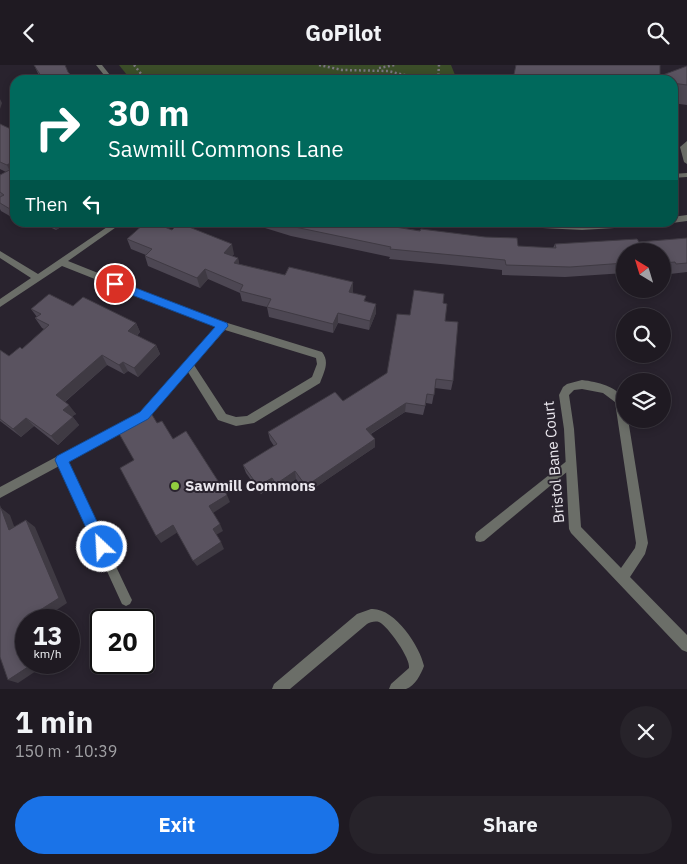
<!DOCTYPE html>
<html lang="en">
<head>
<meta charset="utf-8">
<style>
	:root { --surface:#1f1a22; --page:#27232a; --text:#f1f3f6; --muted:#a1a1a5; --line:#3c3840; --accent:#1a73e8 }
	body { margin:0; font-family:"IBM Plex Sans",sans-serif; background:var(--page); color:var(--text); height:100vh; display:flex; flex-direction:column; font-size:19px; white-space:nowrap }
	* { box-sizing:border-box; margin:0 }
	p { font-size:16px; color:var(--muted) }
	.icon { flex:none; width:28px; height:28px; fill:none; stroke:currentColor; stroke-width:2; stroke-linecap:round; stroke-linejoin:round }
	.map { position:relative; height:624px; overflow:hidden }
	.sheet { display:flex; flex-direction:column; background:var(--surface); flex:1 }
	.sheet>* { flex:none }
	.top-card { position:absolute; left:10px; top:10px; width:668px; height:152px; border-radius:15px; box-shadow:0 2px 8px #0003,0 0 0 1px var(--line); background:#00695c; color:#fff; overflow:hidden }
	.needle { width:32px; rotate:322deg }
	.controls { position:absolute; left:616px; top:178px; display:grid; gap:10px }
	.controls a { display:grid; place-items:center; width:55px; height:55px; border-radius:50%; background:var(--surface); box-shadow:0 2px 8px #0003,0 0 0 1px var(--line); font-size:25px }
	.speed { position:absolute; left:15px; top:544px; display:flex; gap:10px; font-size:25px; font-weight:700; text-align:center }
	.speed>* { display:grid; place-content:center; width:65px; height:65px; border-radius:50%; background:var(--surface); box-shadow:0 2px 8px #0003,0 0 0 1px var(--line); line-height:1 }
	.speed small { font-size:12px; font-weight:400 }
	.speed .limit { border:2px solid #111; border-radius:8px; background:#fff; color:#111 }
	.pin { position:absolute; display:grid; place-items:center; width:42px; height:42px; color:#fff; margin:-21px; border:2px solid #fff; border-radius:50%; box-shadow:0 1px 5px #0007 }
	.me { position:absolute; width:55px; margin:-28px; rotate:335deg; stroke-linejoin:round; filter:drop-shadow(0 0 4px #0008) }
	.turn { display:flex; align-items:center; gap:18px; height:105px; padding:0 15px; font-size:22px }
	.turn .icon { width:65px; height:65px; stroke-width:2.5 }
	.turn b { display:block; font-size:35px; line-height:42px }
	.then { display:flex; align-items:center; height:48px; padding:0 15px; background:#0003; gap:10px; font-size:19px }
	.round { display:grid; place-items:center; flex:none; width:52px; height:52px; border-radius:26px; background:var(--page) }
	.overview { display:flex; align-items:center; justify-content:space-between; height:85px; padding:0 15px }
	h1 { font-size:30px; font-weight:800; line-height:38px }
	.primary-button { display:flex; gap:10px; margin-top:auto; padding:10px 15px }
	.primary-button a { flex:1; height:58px; border-radius:30px; background:var(--accent); color:#fff; font-size:20px; font-weight:800; line-height:58px; text-align:center }
	.primary-button a+a { background:var(--page); color:var(--text) }
	header { display:flex; justify-content:space-between; align-items:center; height:65px; padding:0 15px; background:var(--surface); font-size:22px; font-weight:800 }
	.map>svg:first-child { display:block }
	.green { fill:#3b4d28 }
	.lines { fill:none; stroke-linecap:round; stroke-linejoin:round }
	.path { stroke:#7b7680; stroke-width:2.5; stroke-dasharray:2 2.5; stroke-linecap:butt }
	.service { fill:#6b6e68; fill-rule:evenodd }
	.minor { fill:#6b6e68; fill-rule:evenodd }
	.wall { fill:#4d4753 }
	.shaded-wall { fill:#3f3a43 }
	.building { fill:#5a5360; stroke:#3f3a43 }
	.route { fill:#1a73e8; stroke:#114b97 }
	.poi-dot { fill:#91cd3f; stroke:#29232e; stroke-width:2 }
	.labels { text-anchor:middle; stroke-width:4; stroke-linejoin:round; paint-order:stroke }
	.street-label { font-size:15px; fill:#eae7ee; stroke:#29232e }
	.poi-label { font-size:15px; font-weight:bold; fill:#eae7ee; stroke:#29232e; text-anchor:start }
</style>
</head>
<body>
<header><svg class="icon" aria-label="back" viewBox="0 0 24 24"><path d="M15 5l-7 7 7 7"/></svg>GoPilot<svg class="icon" aria-label="search" viewBox="0 0 24 24"><circle cx="10" cy="10" r="6"/><path d="M15 15l6 6"/></svg></header>
<div class="map">
<svg width="687" height="624" viewBox="0 0 687 624">
	<rect width="100%" height="100%" fill="#29232e"/>
	<polygon class="green" points="119,0 451,0 457,15 131,15"/>
	<g class="lines">
		<g class="path">
			<polyline points="134,0 146,15"/>
			<polyline points="319,0 342,5 388,6 425,15"/>
			<polyline points="379,3 395,0"/>
			<polyline points="438,15 439,0"/>
		</g>
		<g class="service">
			<polygon points="687,76 687,99 684,97 680,82"/>
			<polygon points="687,108 687,112 672,113 672,109"/>
			<polygon points="61,391 64,392 130,531 132,535 130,539 126,541 122,539 56,395 58,392"/>
			<polygon points="571,394 574,395 576,398 574,401 484,476 480,477 476,476 475,472 476,468 568,395"/>
		</g>
		<g class="minor">
			<polygon points="96,0 102,0 114,15 108,15"/>
			<polygon points="687,150 687,156 672,158 671,158 672,152"/>
			<path d="M 113,158 L 122,158 L 68,196 L 208,252 L 322,287 C 330,297 324,307 320,318 L 254,358 L 236,361 L 218,355 L 188,307 L 148,353 L 0,433 L 0,422 L 140,347 L 216,262 L 62,201 L 0,242 L 0,234 L 31,213 L 0,193 L 0,186 L 38,209 ZM 225,265 L 316,293 L 317,299 L 312,312 L 247,351 L 236,352 L 226,349 L 194,300 Z"/>
			<polygon points="501,158 582,159 651,158 647,161 582,165 505,161"/>
			<path d="M 582,315 C 598,317 616,321 625,335 L 625,354 L 628,354 L 648,478 L 645,489 L 630,512 L 687,570 L 687,587 L 682,585 L 571,468 L 569,464 L 564,364 L 559,330 L 563,322 L 567,319 ZM 582,324 L 603,328 L 615,337 L 636,478 L 635,483 L 621,503 L 581,462 L 574,364 L 569,330 L 574,325 Z"/>
			<path d="M 371,544 C 394,542 420,581 424,601 C 421,609 415,621 406,624 C 401,624 394,624 389,624 L 391,619 L 409,603 C 411,594 388,561 379,557 C 375,556 370,557 367,559 L 290,624 L 272,624 L 274,619 L 357,549 Z"/>
		</g>
	</g>
	<g class="wall">
		<polygon points="34,0 68,7 75,15 41,15"/>
		<polygon points="516,0 660,11 687,1 687,40 672,38 672,15 513,15"/>
		<polygon points="0,59 15,66 15,154 1,146 0,144 0,110 6,107 0,104"/>
		<polygon points="41,158 67,158 56,165"/>
		<polygon points="255,158 370,158 518,181 553,183 555,179 639,177 687,173 687,207 670,209 668,207 662,208 662,186 625,186 625,208 565,212 502,210 502,205 389,194 390,192 291,171 265,163 265,161"/>
		<polygon points="127,174 234,189 232,191 238,193 239,199 285,210 353,217 353,228 366,236 376,248 369,265 338,258 333,268 269,252 267,242 242,236 240,228 208,214 200,223 148,201 145,191 146,190 131,184"/>
		<polygon points="443,238 453,316 451,325 435,323 432,339 426,338 423,350 405,347 371,369 375,382 307,428 296,414 278,426 273,420 261,429 246,408 243,400 274,381 270,375 268,367 343,336 387,308 410,250"/>
		<polygon points="73,241 136,258 140,267 137,271 156,280 160,289 138,312 128,306 124,309 107,300 65,337 76,349 72,351 79,360 58,380 34,361 21,372 0,356 0,285 9,291 22,284 44,264 42,263 35,253 37,252 31,244"/>
	</g>
	<g class="shaded-wall">
		<polygon points="0,34 2,38 0,44"/>
		<polygon points="15,95 15,109 12,111 7,100"/>
		<polygon points="52,158 67,158 56,165"/>
		<polygon points="232,179 234,189 226,198 224,188"/>
		<polygon points="238,193 240,203 234,198"/>
		<polygon points="205,204 208,214 200,223 197,213"/>
		<polygon points="353,217 353,227 349,237 349,227"/>
		<polygon points="376,239 376,248 369,265 370,256"/>
		<polygon points="338,248 338,258 333,268 333,259"/>
		<polygon points="136,258 140,267 132,276 128,266"/>
		<polygon points="156,280 160,289 138,312 134,303"/>
		<polygon points="102,290 107,300 62,339 56,330"/>
		<polygon points="123,297 128,306 124,309 119,300"/>
		<polygon points="406,338 405,347 365,372 366,364"/>
		<polygon points="69,340 76,349 70,353 63,345"/>
		<polygon points="73,352 79,360 58,380 51,371"/>
		<polygon points="26,353 34,361 21,372 13,364"/>
		<polygon points="375,374 375,382 307,428 306,421"/>
		<polygon points="295,406 296,414 278,426 276,419"/>
		<polygon points="272,413 273,420 261,429 258,421"/>
		<polygon points="227,430 230,437 213,448 209,441"/>
		<polygon points="0,440 3,447 1,443 10,450 18,472 9,465 0,449"/>
		<polygon points="26,455 35,462 67,538 46,552 47,555 40,555 37,547"/>
		<polygon points="220,459 223,466 216,470 213,464"/>
		<polygon points="173,460 178,467 161,478 156,471"/>
		<polygon points="221,477 224,484 197,501 193,496"/>
		<polygon points="34,598 48,598 18,618 8,615"/>
	</g>
	<g class="building">
		<polygon points="34,0 65,0 68,7 75,15 44,15 37,5"/>
		<polygon points="516,0 660,0 660,11 687,1 687,20 672,18 672,15 522,15 513,14"/>
		<polygon points="672,21 674,29 672,29"/>
		<polygon points="0,59 15,66 15,95 7,100 0,97"/>
		<polygon points="15,102 15,147 0,138 0,132 4,130 0,127 0,110"/>
		<polygon points="145,158 154,161 157,159 172,165 179,158 232,179 224,188 238,193 234,198 285,210 289,202 353,217 349,227 366,231 364,236 376,239 370,256 338,248 333,259 267,242 271,234 240,226 243,220 205,204 197,213 145,191 152,184 127,174"/>
		<polygon points="278,158 370,158 420,166 421,164 485,172 517,173 518,181 556,183 555,179 637,174 639,177 687,173 687,198 676,199 675,197 662,198 662,186 625,186 625,198 570,202 506,200 505,195 390,184 391,182 290,161"/>
		<polygon points="414,225 444,229 443,238 447,239 445,256 458,257 453,316 436,314 434,330 427,329 425,341 406,338 366,364 375,374 306,421 295,406 276,419 272,413 258,421 243,400 277,379 268,367 335,327 343,336 387,308 397,249 410,250"/>
		<polygon points="49,229 73,241 83,232 136,258 128,266 156,280 134,303 123,297 119,300 102,290 56,330 69,340 63,345 73,352 51,371 26,353 13,364 0,354 0,285 9,291 20,282 22,284 49,260 35,253 41,249 31,244"/>
		<polygon points="151,348 157,358 162,356 173,374 186,366 227,430 209,441 220,459 213,464 221,477 193,496 173,460 156,471 120,403 134,395 117,365"/>
		<polygon points="0,443 1,443 9,465 26,455 59,533 37,547 40,555 26,555 26,598 34,598 8,615 0,592"/>
	</g>
	<polygon class="route" points="115,215 227,258 228,261 148,354 69,397 109,482 107,487 102,489 97,487 55,395 57,391 140,347 215,262 111,222 110,219"/>
	<circle class="poi-dot" cx="175" cy="421" r="5"/>
	<g class="labels">
		<g class="street-label">
			<text transform="translate(554 397) rotate(-95)" y="5">Bristol Bane Court</text>
		</g>
		<g class="poi-label">
			<text x="185" y="426">Sawmill Commons</text>
		</g>
	</g>
</svg>
<div class="controls">
<a><svg class="needle" viewBox="-14 -14 28 28"><path d="M0-13l5 13h-10z" fill="#e53935"/><path d="M0 13l5-13h-10z" fill="#a1a1a5"/></svg></a>
<a><svg class="icon" aria-label="search" viewBox="0 0 24 24"><circle cx="10" cy="10" r="6"/><path d="M15 15l6 6"/></svg></a>
<a><svg class="icon" aria-label="layers" viewBox="0 0 24 24"><path d="M12 4l9 5-9 5-9-5zM3 14l9 5 9-5"/></svg></a>
</div>
<div class="speed"><div>13<small>km/h</small></div><div class="limit">20</div></div>
<div class="pin" style="left:115px;top:219px;background:#d93025"><svg class="icon" aria-label="arrive" viewBox="0 0 24 24"><path d="M6 21V4h12l-3 4 3 4H6"/></svg></div>
<svg class="me" style="left:102px;top:482px" viewBox="-20 -20 40 40"><circle r="17" fill="#1a73e8" stroke="#fff" stroke-width="3"/><path d="M0-11L8 9 0 5-8 9z" fill="#fff"/></svg>
<div class="top-card">
<div class="turn"><svg class="icon" aria-label="right" viewBox="0 0 24 24"><path d="M7 20v-9h11M14 6l5 5-5 5"/></svg><div><b>30 m</b>Sawmill Commons Lane</div></div>
<div class="then">Then<svg class="icon" aria-label="left" viewBox="0 0 24 24"><path d="M17 20v-9H6M10 6l-5 5 5 5"/></svg></div>
</div>
</div>
<section class="sheet">
<div class="overview"><div><h1>1 min</h1><p>150 m · 10:39</p></div><a class="round"><svg class="icon" aria-label="close" viewBox="0 0 24 24"><path d="M6 6l12 12M18 6L6 18"/></svg></a></div>
<div class="primary-button"><a>Exit</a><a>Share</a></div>
</section>
</body>
</html>
